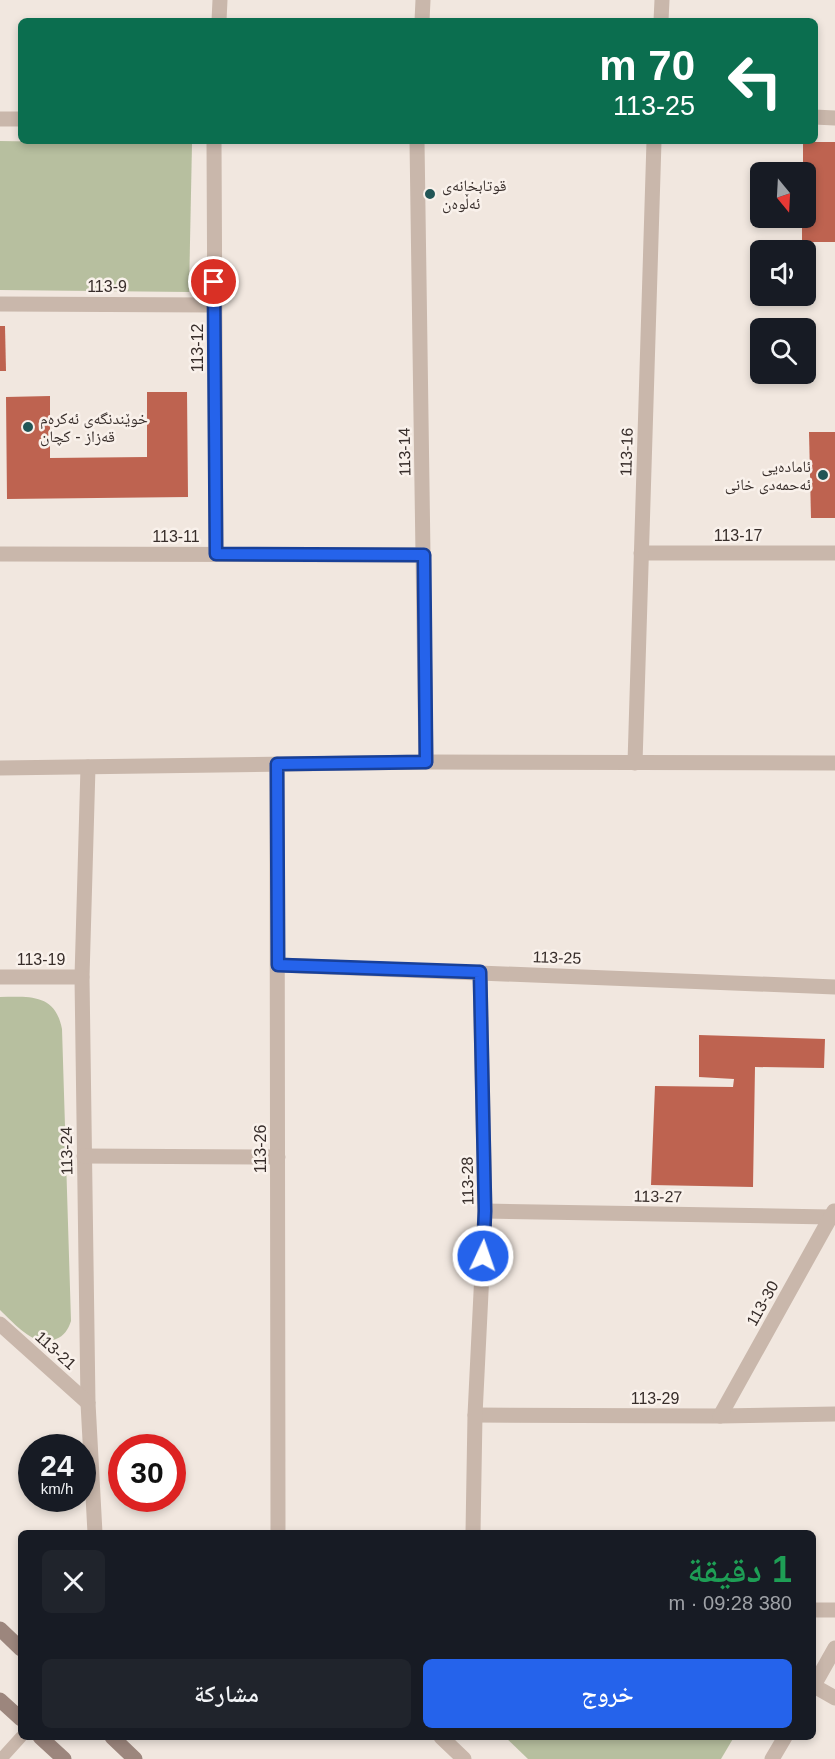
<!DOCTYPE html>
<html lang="ar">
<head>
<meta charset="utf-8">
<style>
	:root { --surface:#171b24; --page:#20242c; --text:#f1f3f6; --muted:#9ea1a6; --accent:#2563eb }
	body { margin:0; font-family:Helvetica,"Noto Naskh Arabic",sans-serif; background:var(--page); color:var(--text); direction:rtl; height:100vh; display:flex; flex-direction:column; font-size:22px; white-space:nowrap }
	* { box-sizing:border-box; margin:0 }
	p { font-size:20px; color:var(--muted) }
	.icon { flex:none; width:33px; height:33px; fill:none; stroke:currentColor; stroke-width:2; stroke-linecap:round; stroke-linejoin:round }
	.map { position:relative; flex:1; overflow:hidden; direction:ltr }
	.sheet { position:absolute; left:18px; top:1530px; width:798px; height:210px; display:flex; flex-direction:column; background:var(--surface); border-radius:9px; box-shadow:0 3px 9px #0003; direction:rtl }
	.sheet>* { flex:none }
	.guide { position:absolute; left:18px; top:18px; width:800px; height:126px; border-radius:9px; box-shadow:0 3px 9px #0003; direction:rtl; background:#0b6e4f; color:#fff; overflow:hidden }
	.needle { width:39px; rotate:162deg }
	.buttons { position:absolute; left:750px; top:162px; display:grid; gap:12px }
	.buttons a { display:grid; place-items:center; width:66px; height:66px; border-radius:9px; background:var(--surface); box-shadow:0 3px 9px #0003; font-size:30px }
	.speed { position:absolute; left:18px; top:1434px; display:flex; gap:12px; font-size:30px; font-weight:700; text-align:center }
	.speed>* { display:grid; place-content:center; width:78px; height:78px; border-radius:50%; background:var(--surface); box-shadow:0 3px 9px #0003; line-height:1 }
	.speed small { font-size:15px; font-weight:400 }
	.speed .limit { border:9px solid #d22; background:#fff; color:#111 }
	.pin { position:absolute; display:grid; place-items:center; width:51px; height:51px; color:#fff; margin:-26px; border:3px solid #fff; border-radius:50%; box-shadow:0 2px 6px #0007 }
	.me { position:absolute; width:66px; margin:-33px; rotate:3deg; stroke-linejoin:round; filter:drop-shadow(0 0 4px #0008) }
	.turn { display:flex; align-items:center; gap:21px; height:126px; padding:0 24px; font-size:27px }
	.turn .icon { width:78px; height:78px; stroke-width:2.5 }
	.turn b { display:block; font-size:42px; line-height:51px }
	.round { display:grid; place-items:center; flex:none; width:63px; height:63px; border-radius:9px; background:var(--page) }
	.overview { display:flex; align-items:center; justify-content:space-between; height:102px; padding:0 24px }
	h1 { font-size:36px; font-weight:600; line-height:45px; color:#1e9e55 }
	.action { display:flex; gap:12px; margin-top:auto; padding:12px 24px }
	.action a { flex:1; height:69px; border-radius:9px; background:var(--accent); color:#fff; font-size:24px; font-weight:600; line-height:69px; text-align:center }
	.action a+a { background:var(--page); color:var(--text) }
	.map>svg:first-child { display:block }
	.green { fill:#b7bf9f }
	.building { fill:#be6350 }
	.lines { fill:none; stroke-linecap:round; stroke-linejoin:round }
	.lane { stroke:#c9b7ab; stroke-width:12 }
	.street { stroke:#c9b7ab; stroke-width:15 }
	.secondary { stroke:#9c867d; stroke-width:15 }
	.route-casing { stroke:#184099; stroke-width:15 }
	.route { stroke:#2563eb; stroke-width:10 }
	.poi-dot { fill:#225656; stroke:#f9f1eb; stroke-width:2 }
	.labels { text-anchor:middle; stroke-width:5; stroke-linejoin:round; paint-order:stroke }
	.poi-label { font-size:16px; fill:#372d2a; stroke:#f9f1eb; text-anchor:start }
	.street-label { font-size:16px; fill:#372d2a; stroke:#f9f1eb }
</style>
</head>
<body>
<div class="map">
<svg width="835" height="1759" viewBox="0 0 835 1759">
	<rect width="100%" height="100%" fill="#f1e7df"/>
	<g class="green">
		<polygon points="0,141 192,144 189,292 0,290"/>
		<path d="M 0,997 C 29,997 55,993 62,1029 L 71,1321 C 68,1330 64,1336 56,1339 C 35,1349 14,1323 0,1310 Z"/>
		<polygon points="505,1737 734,1737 721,1759 528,1759"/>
	</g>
	<g class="building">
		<polygon points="803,142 835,142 835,242 802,242 802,218 806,218 806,172 803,172"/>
		<polygon points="0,326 5,326 6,371 0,371"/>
		<polygon points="147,392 187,392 188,497 7,499 6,397 50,396 50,458 147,457"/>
		<polygon points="809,432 835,432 835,518 811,518"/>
		<polygon points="699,1035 825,1039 824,1068 755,1067 753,1187 651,1185 655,1086 733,1087 734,1079 699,1077"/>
	</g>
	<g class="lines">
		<polyline class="lane" points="1,1759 21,1737"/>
		<g class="street">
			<polyline points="219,21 220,0"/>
			<polyline points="422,21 423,0"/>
			<polyline points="661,21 662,0"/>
			<polyline points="814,117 835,118"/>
			<polyline points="0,119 21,119"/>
			<polyline points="214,141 216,554"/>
			<polyline points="417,141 426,762"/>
			<polyline points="0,304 214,305"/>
			<polyline points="641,553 835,553"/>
			<polyline points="0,554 424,555"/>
			<polyline points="635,763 654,141"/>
			<polyline points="277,764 278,1533"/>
			<polyline points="88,767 82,977 88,1403 95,1533"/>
			<polyline points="0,768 426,762 835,763"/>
			<polyline points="278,965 835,987"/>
			<polyline points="0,977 82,977"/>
			<polyline points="84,1156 278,1157"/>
			<polyline points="485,1211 830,1217"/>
			<polyline points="0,1324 88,1403"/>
			<polyline points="475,1415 720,1416 835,1414"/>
			<polyline points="720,1416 834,1211"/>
			<polyline points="473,1533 475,1415 485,1211 480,972"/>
			<polyline points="813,1610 835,1610"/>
			<polyline points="814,1686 835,1698"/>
			<polyline points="813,1687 835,1648"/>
			<polyline points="441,1737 464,1759"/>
			<polyline points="772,1759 785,1737"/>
		</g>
		<g class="secondary">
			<polyline points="0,1629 21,1649"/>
			<polyline points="0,1700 21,1719"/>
			<polyline points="40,1737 64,1759"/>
			<polyline points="112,1737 135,1759"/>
		</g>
	</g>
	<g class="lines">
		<g class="route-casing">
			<polyline id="route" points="214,282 216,554 424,555 426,762 277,764 278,965 480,972 485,1211 483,1256"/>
		</g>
		<use href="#route" class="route"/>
	</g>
	<g class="poi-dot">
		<circle cx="430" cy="194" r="6"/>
		<circle cx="28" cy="427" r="6"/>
		<circle cx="823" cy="475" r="6"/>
	</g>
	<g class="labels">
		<g class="poi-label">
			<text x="442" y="191">قوتابخانەی<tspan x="442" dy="18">ئەڵوەن</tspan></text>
			<text x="40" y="424">خوێندنگەی ئەکرەم<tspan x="40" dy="18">قەزاز - کچان</tspan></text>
			<text x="811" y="472" text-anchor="end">ئامادەیی<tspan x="811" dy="18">ئەحمەدی خانی</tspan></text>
		</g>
		<g class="street-label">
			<text x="107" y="292">113-9</text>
			<text transform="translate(197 348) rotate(-90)" y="6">113-12</text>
			<text transform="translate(404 452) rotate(-91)" y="6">113-14</text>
			<text transform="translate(626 452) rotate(-88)" y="6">113-16</text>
			<text x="738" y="541">113-17</text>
			<text x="176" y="542">113-11</text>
			<text transform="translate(557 957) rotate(2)" y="6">113-25</text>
			<text x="41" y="965">113-19</text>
			<text transform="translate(260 1149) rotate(-90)" y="6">113-26</text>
			<text transform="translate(66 1151) rotate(-91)" y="6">113-24</text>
			<text transform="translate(467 1181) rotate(-91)" y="6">113-28</text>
			<text transform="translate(658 1196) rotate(1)" y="6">113-27</text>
			<text transform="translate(762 1303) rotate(-61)" y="6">113-30</text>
			<text transform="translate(56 1350) rotate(42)" y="6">113-21</text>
			<text x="655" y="1404">113-29</text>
		</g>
	</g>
</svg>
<div class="buttons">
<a><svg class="needle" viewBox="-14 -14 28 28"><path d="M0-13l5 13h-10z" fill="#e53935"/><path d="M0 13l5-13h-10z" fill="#9ea1a6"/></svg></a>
<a><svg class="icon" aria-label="sound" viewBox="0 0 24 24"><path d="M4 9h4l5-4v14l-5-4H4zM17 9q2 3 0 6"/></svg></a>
<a><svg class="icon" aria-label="search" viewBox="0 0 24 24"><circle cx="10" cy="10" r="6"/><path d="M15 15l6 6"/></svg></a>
</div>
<div class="speed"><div>24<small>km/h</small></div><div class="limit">30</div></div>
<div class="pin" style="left:214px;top:282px;background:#d93025"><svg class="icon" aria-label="arrive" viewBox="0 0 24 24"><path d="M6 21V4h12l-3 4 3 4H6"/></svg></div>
<svg class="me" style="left:483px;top:1256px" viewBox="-20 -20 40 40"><circle r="17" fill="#2563eb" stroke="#fff" stroke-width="3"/><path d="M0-11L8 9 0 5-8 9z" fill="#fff"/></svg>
<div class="guide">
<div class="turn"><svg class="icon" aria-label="left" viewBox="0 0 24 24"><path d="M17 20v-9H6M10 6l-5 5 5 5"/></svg><div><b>70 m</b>113-25</div></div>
</div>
<section class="sheet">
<div class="overview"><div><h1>1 دقيقة</h1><p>380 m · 09:28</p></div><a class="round"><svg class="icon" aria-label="close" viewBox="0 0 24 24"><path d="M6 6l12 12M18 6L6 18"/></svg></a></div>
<div class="action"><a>خروج</a><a>مشاركة</a></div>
</section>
</div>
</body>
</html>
